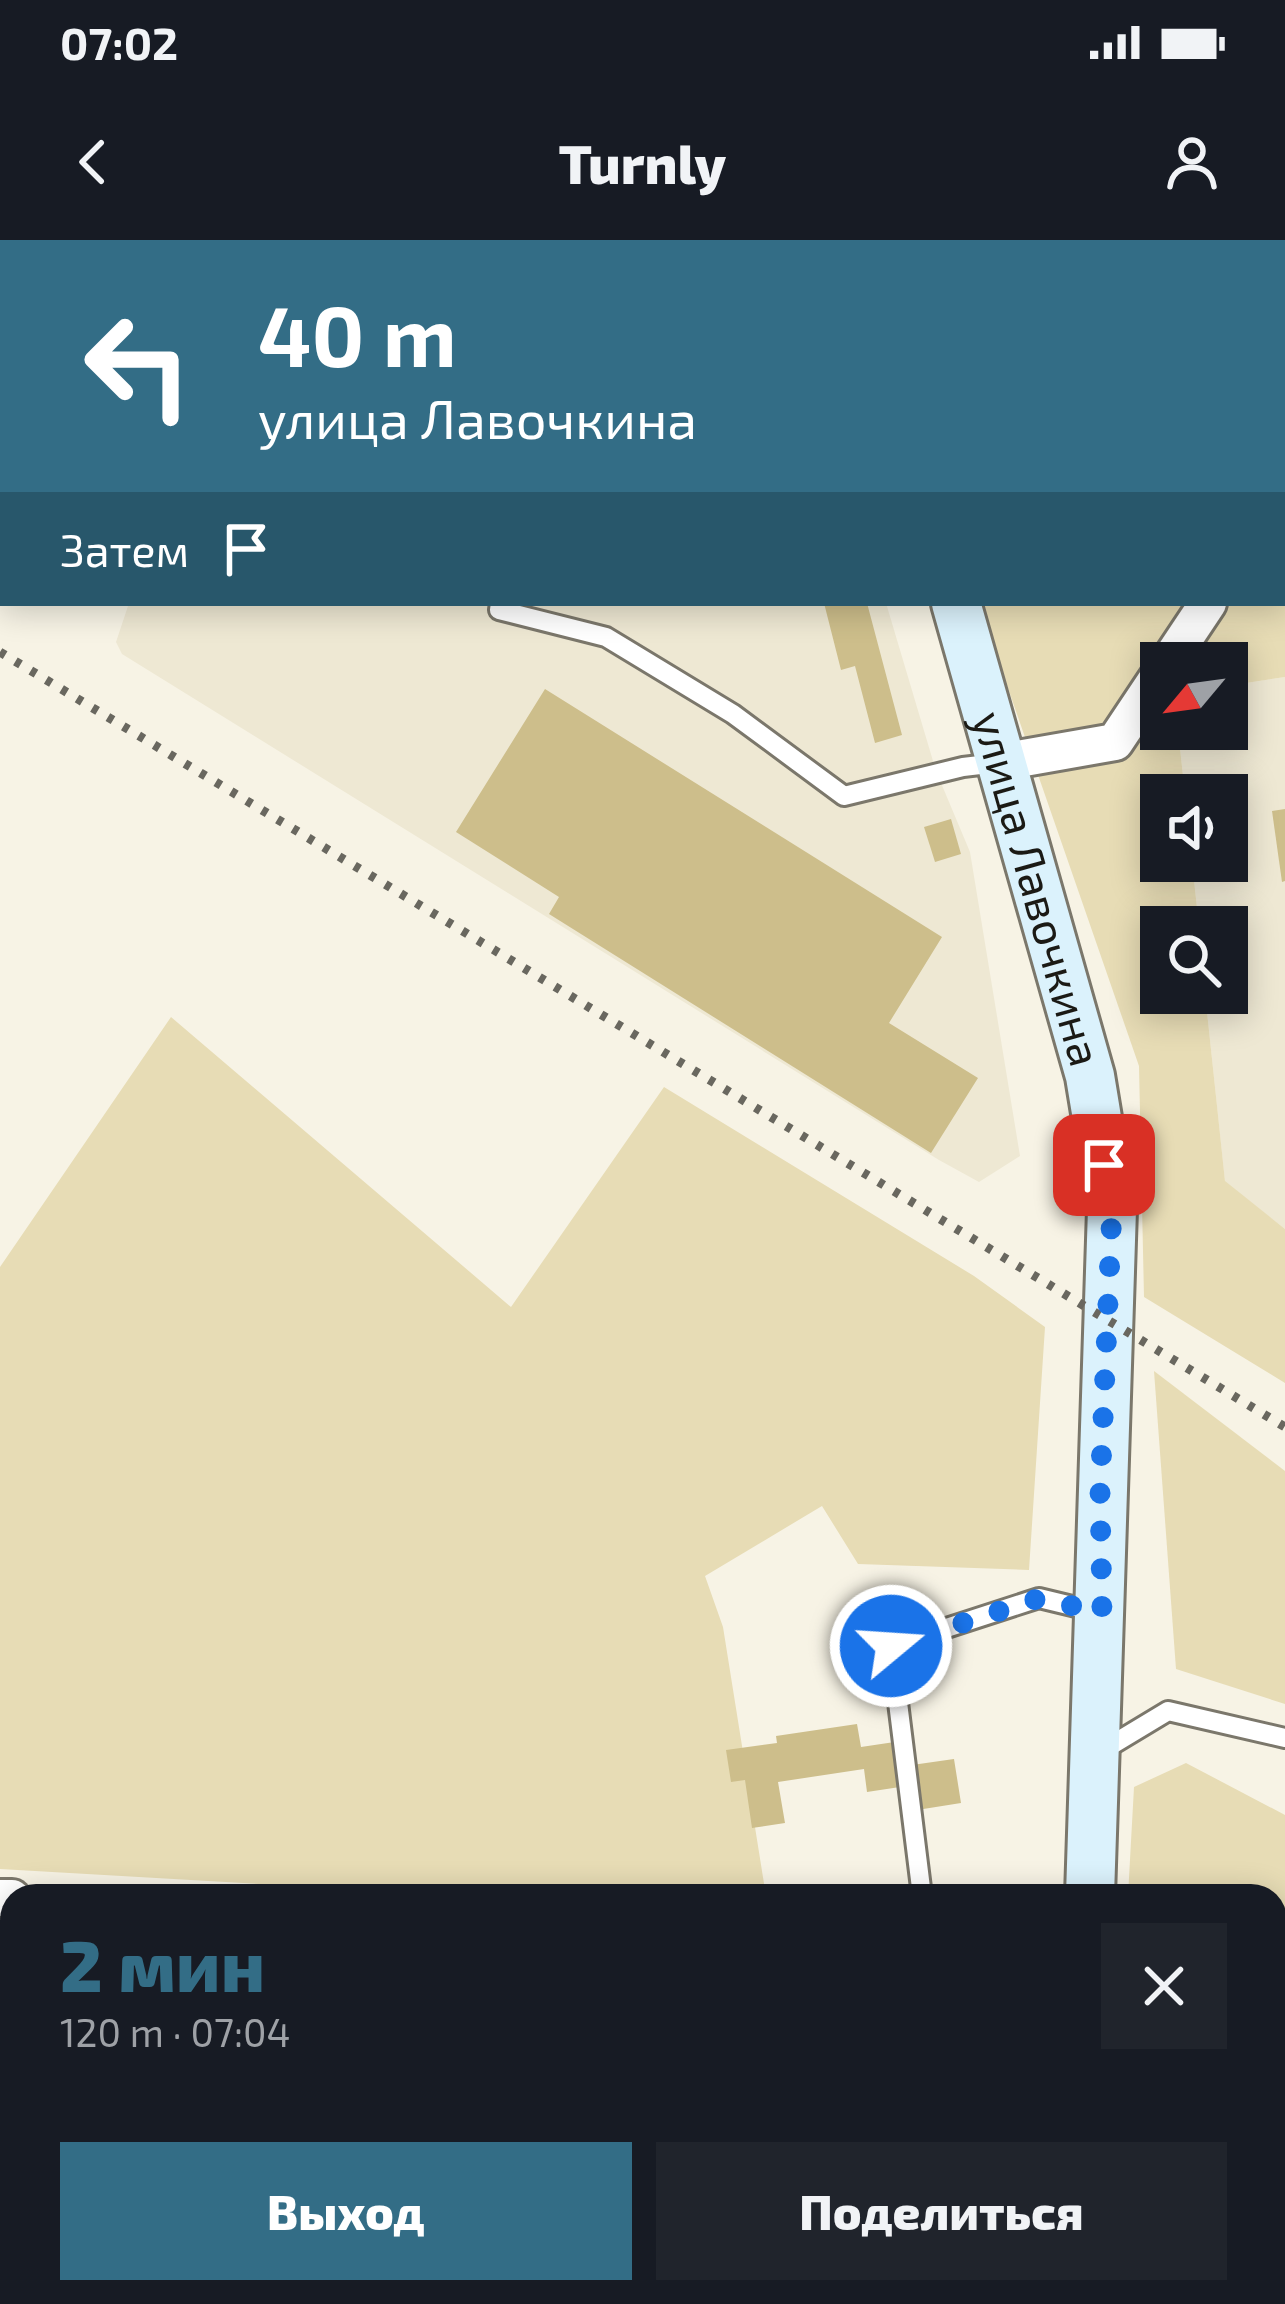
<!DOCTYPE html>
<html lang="ru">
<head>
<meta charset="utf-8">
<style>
	:root { --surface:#171b24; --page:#20242c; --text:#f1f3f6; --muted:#9ea1a6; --accent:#336d86 }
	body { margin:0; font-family:"Exo 2",sans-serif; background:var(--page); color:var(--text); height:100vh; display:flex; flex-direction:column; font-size:45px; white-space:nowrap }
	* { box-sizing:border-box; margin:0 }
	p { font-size:39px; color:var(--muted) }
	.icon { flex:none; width:66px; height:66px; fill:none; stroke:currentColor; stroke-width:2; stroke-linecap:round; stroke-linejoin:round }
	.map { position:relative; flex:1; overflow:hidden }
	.details { position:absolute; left:0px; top:1644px; width:1287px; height:420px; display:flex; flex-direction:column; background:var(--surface); border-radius:36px 36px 0 0; box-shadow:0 6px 30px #0003 }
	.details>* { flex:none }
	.top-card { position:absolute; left:0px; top:0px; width:1287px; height:366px; box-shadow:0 6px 30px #0003; background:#336d86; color:#fff; overflow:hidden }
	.needle { width:78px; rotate:241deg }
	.controls { position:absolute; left:1140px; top:402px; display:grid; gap:24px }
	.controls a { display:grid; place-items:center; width:108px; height:108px; border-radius:0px; background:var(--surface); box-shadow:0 6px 30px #0003; font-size:60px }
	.pin { position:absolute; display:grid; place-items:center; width:102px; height:102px; color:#fff; margin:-51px; border-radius:24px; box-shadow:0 6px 18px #0006 }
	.me { position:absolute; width:132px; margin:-66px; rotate:72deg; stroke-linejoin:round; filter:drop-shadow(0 0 9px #0008) }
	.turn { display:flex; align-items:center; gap:42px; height:252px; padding:0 60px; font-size:54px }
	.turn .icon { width:156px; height:156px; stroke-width:2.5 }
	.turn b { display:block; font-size:84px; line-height:102px }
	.then { display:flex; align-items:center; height:114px; padding:0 60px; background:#0003; gap:24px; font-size:45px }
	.round { display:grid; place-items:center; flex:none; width:126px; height:126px; border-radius:0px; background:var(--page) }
	.headline { display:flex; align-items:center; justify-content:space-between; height:204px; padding:0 60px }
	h1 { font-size:72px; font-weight:800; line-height:90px; color:var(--accent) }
	.primary-button { display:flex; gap:24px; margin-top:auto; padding:24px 60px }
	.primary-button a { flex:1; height:138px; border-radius:0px; background:var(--accent); color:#fff; font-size:48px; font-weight:800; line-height:138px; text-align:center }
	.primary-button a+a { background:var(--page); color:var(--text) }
	.status { display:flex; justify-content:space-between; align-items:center; height:84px; padding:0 60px; background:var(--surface); direction:ltr }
	.status svg { height:33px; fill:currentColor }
	header { display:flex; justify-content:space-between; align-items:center; height:156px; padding:0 60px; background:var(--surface); font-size:54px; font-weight:800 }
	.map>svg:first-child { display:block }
	.built { fill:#eee8d3 }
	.green { fill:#e7dcb5 }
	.building { fill:#cdbe8b }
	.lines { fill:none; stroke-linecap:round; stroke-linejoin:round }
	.lane-casing { stroke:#7b776b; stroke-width:24 }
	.street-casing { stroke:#7b776b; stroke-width:42 }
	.secondary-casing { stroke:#7b776b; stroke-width:54 }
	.lane { stroke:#fff; stroke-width:18 }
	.street { stroke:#fff; stroke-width:36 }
	.secondary { stroke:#dbf2fc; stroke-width:48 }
	.rail { stroke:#69675f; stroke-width:9; stroke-dasharray:6 12; stroke-linecap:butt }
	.route { stroke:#1a73e8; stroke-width:21; stroke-dasharray:0 37.8 }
	.labels { text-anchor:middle; stroke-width:9; stroke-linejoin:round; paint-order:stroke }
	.street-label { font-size:45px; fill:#1b1a15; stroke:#f7f3e5 }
</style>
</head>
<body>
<div class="status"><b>07:02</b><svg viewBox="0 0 49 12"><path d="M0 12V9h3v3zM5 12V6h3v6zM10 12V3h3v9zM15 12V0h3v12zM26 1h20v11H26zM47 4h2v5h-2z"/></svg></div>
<header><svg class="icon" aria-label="back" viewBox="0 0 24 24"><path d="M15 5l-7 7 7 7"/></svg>Turnly<svg class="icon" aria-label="person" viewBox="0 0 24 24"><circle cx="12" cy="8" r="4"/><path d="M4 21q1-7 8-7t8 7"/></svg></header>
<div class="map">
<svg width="1285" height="2064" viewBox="0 0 1285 2064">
	<rect width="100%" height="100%" fill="#f7f3e5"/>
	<g class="built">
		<polygon points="257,0 778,0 779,3 256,3"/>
		<polygon points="129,363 886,363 936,531 970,612 1020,916 979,942 939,920 122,414 116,402"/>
		<polygon points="1285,437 1285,989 1225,942 1205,753 1227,753 1227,687 1199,687 1192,621 1227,621 1227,555 1185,555 1178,489 1227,489 1227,446"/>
		<polygon points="23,2052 947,2052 946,2064 21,2064"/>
	</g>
	<g class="green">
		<polygon points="1069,0 1285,0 1285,437 1227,446 1227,423 1161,423 1161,489 1178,489 1185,555 1161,555 1161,621 1192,621 1199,687 1161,687 1161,753 1205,753 1225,941 1285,989 1285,1143 1144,1057 1139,826 993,405 984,363 1284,363 1284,3"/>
		<polygon points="171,777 511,1067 664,847 974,1036 1045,1087 1029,1330 858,1324 822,1266 705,1336 723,1387 766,1656 466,1656 0,1629 0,1027"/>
		<polygon points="1154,1131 1285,1231 1285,1464 1176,1429"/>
		<polygon points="1186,1523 1285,1575 1285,2064 1106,2064 1107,2052 1275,2052 1275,1656 1128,1656 1134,1547"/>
		<polygon points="0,1687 12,1687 12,1879 0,1962"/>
	</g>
	<g class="building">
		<polygon points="824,363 867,363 902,495 875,503 855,426 841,430"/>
		<polygon points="545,449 942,697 889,783 978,838 931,913 549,674 559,657 456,592"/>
		<polygon points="1285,569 1285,641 1282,642 1272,571"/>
		<polygon points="951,579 961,614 935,622 924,587"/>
		<polygon points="857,1484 861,1507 908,1500 912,1525 954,1519 961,1563 917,1570 913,1545 867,1552 864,1529 778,1542 785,1583 752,1588 745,1540 731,1542 726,1510 777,1503 776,1496"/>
		<rect x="0" y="1713" width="11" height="51"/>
		<polygon points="580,2052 652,2052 650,2064 578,2064"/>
		<polygon points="845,2052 912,2052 910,2064 843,2064"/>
		<polygon points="119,2053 193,2061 193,2064 118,2064"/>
	</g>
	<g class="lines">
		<g class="lane-casing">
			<g id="lane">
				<polyline points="544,0 545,3"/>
				<polyline points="500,363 499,370 606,397 733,474 844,556 963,527 997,523"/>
				<polyline points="1100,1512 1168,1471 1285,1498"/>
				<polyline points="922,1656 891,1406 1039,1358 1097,1372"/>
				<polyline points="3,2064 12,2014"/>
				<polyline points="256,2064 257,2052"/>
			</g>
		</g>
		<g class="street-casing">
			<g id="street">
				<polyline points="1284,312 1285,312"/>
				<polyline points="1168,423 1208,363"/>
				<polyline points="1001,522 1115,502 1161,433"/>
				<polyline points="0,1658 12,1658"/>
			</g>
		</g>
		<g class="secondary-casing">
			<g id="secondary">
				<polyline points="883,0 883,3"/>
				<path id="s1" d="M 956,363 L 1090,836 L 1112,969 L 1090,1656"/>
				<polyline points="1075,2064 1076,2052"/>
			</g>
		</g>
		<use href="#lane" class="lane"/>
		<use href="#street" class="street"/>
		<use href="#secondary" class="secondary"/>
		<polyline class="rail" points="0,412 1285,1187"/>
	</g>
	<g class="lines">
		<polyline class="route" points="891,1406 1040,1358 1102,1373 1100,1250 1112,969 1104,925"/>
	</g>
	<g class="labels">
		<g class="street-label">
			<text dy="16" stroke="none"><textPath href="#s1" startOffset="297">улица Лавочкина</textPath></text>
		</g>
	</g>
</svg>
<div class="controls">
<a><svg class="needle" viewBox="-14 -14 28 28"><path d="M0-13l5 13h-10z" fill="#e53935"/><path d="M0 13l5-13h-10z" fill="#9ea1a6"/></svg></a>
<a><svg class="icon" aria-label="sound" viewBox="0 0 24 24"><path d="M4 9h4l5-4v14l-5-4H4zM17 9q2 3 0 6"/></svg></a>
<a><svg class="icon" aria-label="search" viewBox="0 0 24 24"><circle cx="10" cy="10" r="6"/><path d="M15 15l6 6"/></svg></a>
</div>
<div class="pin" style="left:1104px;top:925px;background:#d93025"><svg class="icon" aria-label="arrive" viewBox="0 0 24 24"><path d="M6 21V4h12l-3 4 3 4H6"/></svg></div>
<svg class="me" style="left:891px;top:1406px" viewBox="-20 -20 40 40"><circle r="17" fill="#1a73e8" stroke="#fff" stroke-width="3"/><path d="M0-11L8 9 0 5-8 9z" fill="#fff"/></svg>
<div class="top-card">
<div class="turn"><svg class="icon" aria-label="left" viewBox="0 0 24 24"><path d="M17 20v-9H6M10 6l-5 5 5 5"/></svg><div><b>40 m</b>улица Лавочкина</div></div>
<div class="then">Затем<svg class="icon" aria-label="arrive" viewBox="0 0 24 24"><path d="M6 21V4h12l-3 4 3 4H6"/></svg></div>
</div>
<section class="details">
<div class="headline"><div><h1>2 мин</h1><p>120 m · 07:04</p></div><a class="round"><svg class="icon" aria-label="close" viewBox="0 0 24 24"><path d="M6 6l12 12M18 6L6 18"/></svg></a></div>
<div class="primary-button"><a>Выход</a><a>Поделиться</a></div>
</section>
</div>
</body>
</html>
